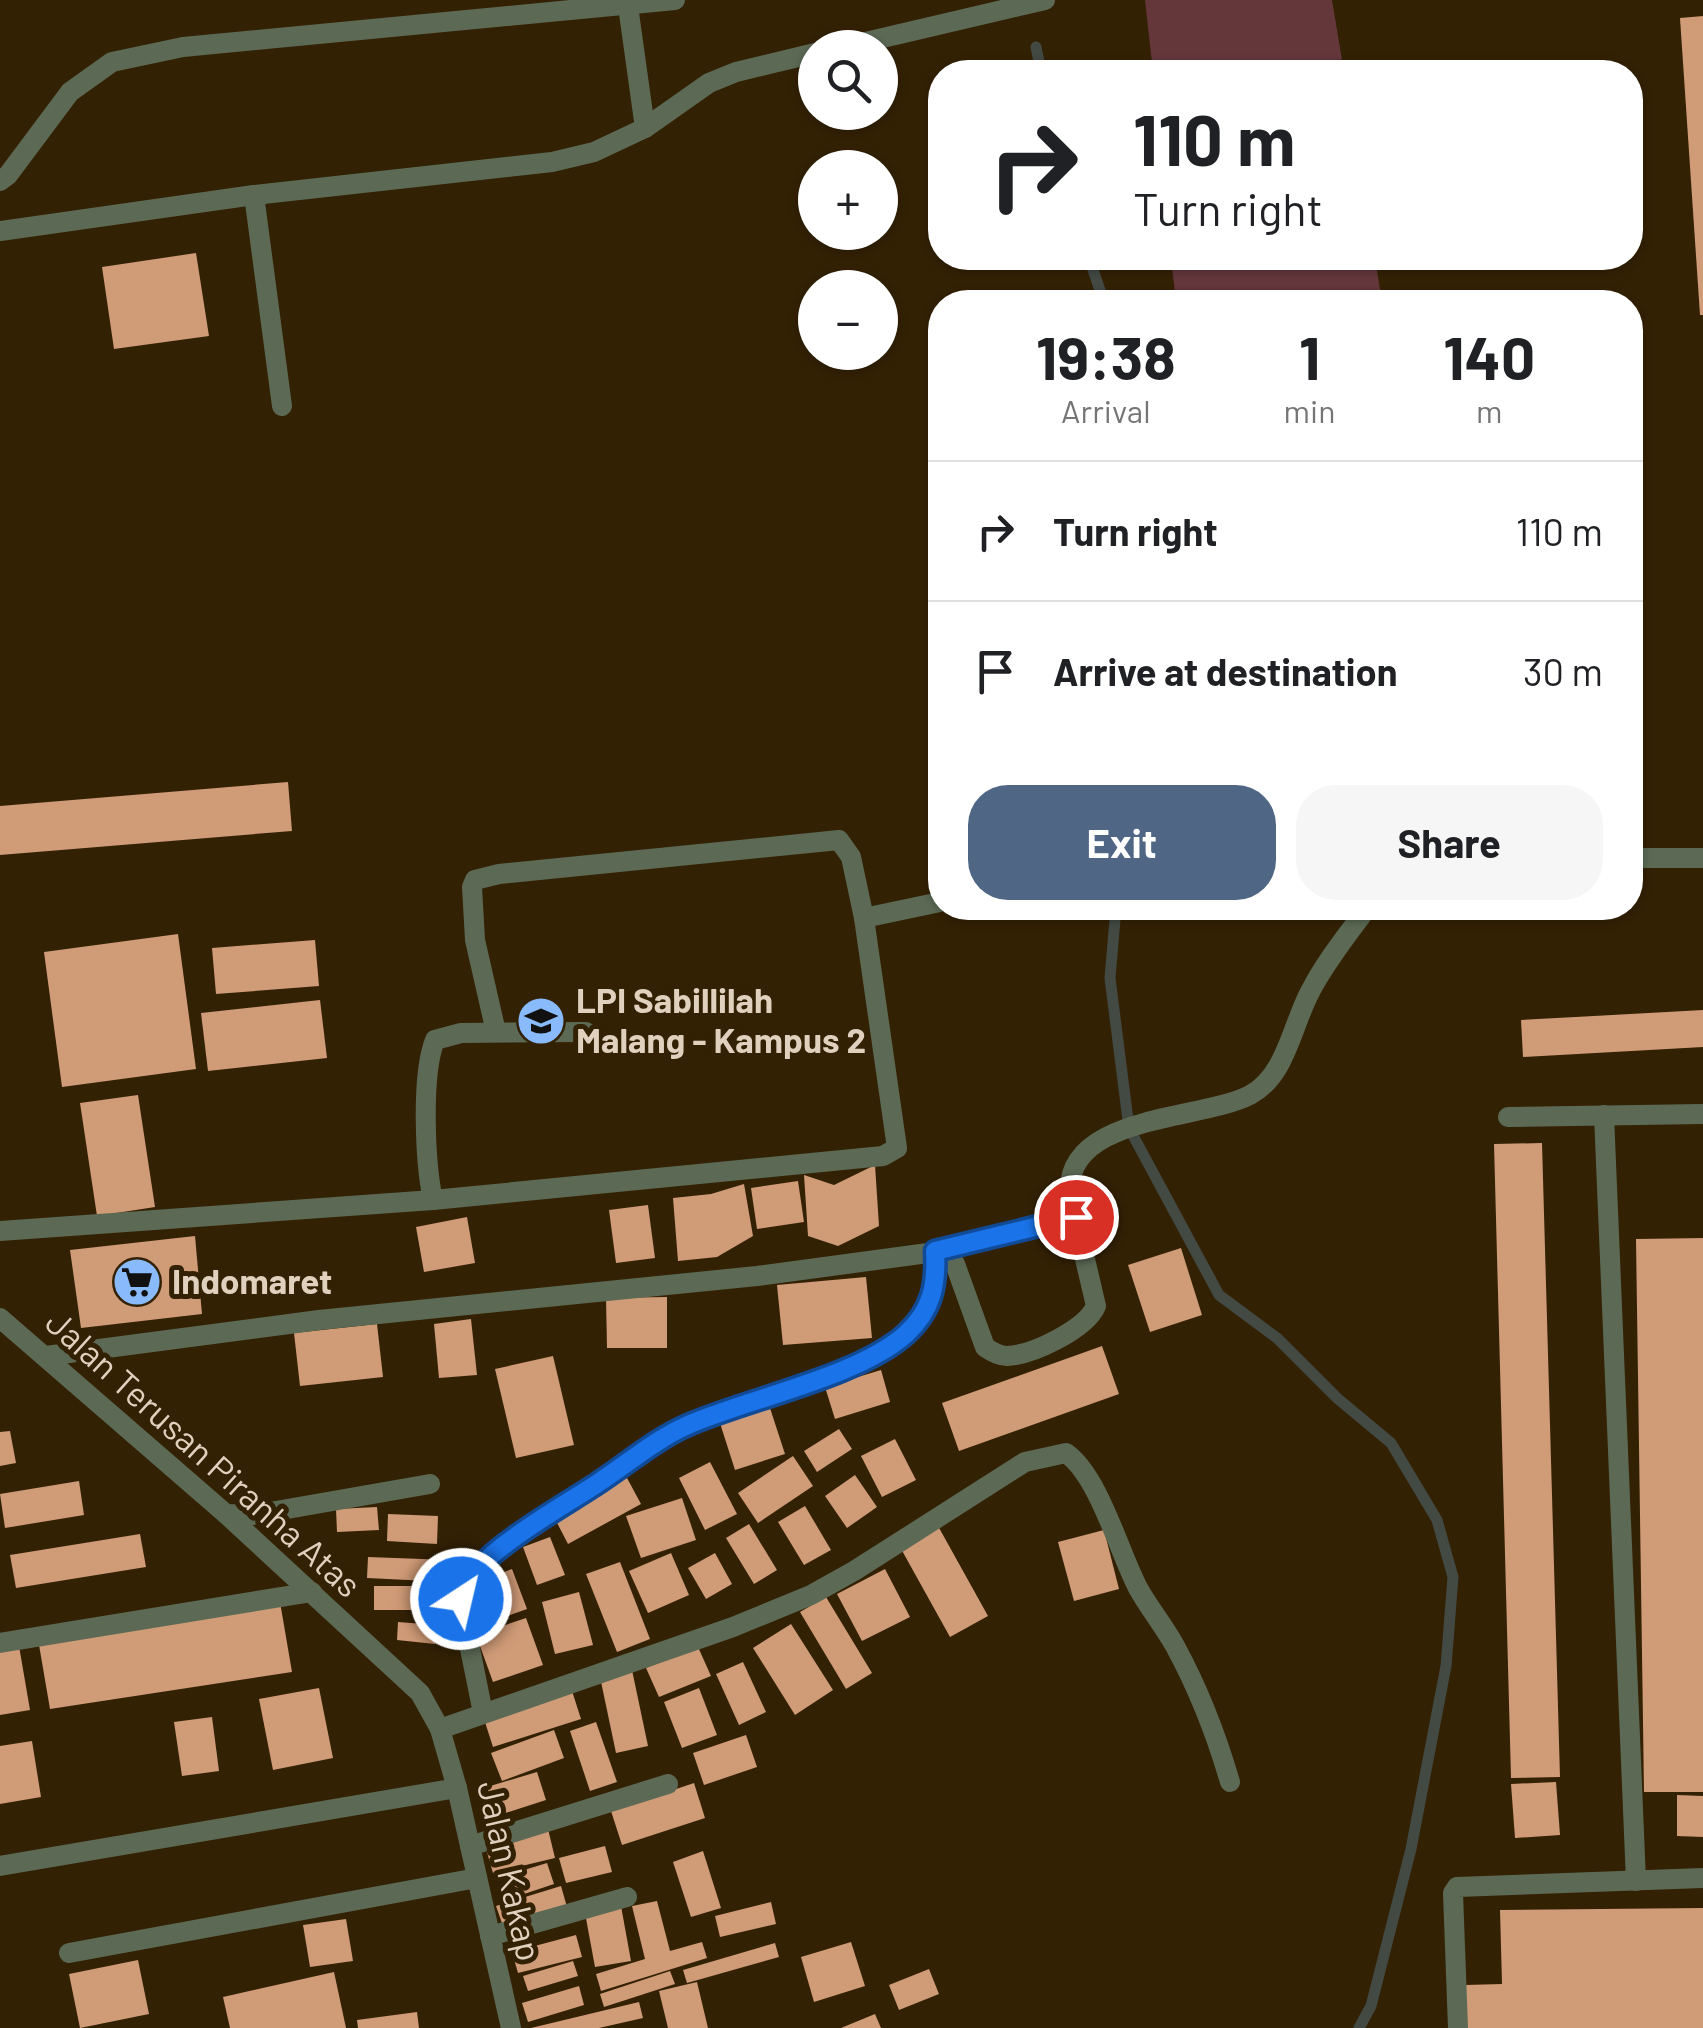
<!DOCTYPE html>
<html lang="en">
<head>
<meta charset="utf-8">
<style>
	:root { --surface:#fff; --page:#f6f6f6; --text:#202124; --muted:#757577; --line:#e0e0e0; --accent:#4f6685 }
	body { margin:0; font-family:Barlow,sans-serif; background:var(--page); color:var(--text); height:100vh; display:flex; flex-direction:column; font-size:38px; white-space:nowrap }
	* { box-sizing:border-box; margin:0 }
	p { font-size:32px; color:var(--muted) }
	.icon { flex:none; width:55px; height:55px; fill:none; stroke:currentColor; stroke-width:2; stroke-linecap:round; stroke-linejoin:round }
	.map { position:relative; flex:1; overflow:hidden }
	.side { position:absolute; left:928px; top:290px; width:715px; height:630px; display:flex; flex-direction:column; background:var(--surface); border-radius:40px; box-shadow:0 2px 8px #0004 }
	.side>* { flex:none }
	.hud { position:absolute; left:928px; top:60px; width:715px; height:210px; border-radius:40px; box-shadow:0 2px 8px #0004; background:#fff; color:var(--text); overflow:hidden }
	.tools { position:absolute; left:798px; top:30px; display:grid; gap:20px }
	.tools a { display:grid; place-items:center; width:100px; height:100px; border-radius:50%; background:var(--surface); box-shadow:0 2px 8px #0004; font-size:50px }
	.pin { position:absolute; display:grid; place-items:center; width:85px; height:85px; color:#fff; margin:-42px; border:5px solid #fff; border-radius:50%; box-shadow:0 2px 10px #0007 }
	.me { position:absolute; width:110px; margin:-55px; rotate:35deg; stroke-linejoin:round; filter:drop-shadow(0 0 8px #0008) }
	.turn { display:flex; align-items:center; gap:35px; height:210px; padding:0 40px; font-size:45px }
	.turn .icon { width:130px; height:130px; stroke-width:2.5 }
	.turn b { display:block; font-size:70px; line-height:85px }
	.eta { display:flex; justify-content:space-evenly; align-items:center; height:170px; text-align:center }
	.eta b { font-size:60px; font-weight:700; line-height:70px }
	.button { display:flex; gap:20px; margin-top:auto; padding:20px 40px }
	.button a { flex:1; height:115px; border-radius:40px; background:var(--accent); color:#fff; font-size:40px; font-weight:700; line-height:115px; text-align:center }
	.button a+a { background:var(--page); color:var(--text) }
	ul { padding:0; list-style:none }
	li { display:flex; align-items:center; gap:30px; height:140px; padding:0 40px; border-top:2px solid var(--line) }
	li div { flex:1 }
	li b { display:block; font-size:38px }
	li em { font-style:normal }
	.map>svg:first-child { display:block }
	.green { fill:#64373b }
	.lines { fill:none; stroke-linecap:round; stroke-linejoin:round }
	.stream { stroke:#434a44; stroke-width:11 }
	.building { fill:#d09b77 }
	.service { stroke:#5c6a55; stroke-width:20 }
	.minor { stroke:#5c6a55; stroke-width:20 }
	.tertiary { stroke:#5c6a55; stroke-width:20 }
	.route-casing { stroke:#114b97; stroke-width:25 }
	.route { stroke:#1a73e8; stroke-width:18 }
	.labels { text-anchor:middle; stroke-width:10; stroke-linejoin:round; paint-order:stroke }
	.poi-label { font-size:35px; font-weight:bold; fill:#e0d1be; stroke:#332104; text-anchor:start }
	.street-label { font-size:35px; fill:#e0d1be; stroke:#332104 }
</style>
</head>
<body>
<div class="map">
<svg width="1703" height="2028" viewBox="0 0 1703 2028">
	<rect width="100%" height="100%" fill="#332104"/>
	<g class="green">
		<polygon points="1145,0 1332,0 1344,72 1153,72"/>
		<polygon points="1171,258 1375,258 1382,302 1176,302"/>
	</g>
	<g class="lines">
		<g class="stream">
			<polyline points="1036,47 1041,72"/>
			<polyline points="1089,258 1104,302"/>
			<polyline points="1116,908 1110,978 1129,1128 1219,1295 1277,1338 1337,1398 1391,1443 1437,1520 1453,1577 1446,1666 1411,1849 1371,2006 1359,2028"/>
		</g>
	</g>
	<g class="building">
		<polygon points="1703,16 1703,315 1700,315 1680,18"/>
		<polygon points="196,253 209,336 114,349 102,267"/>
		<polygon points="288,782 292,831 0,855 0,806"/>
		<polygon points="178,934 196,1069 62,1087 44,952"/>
		<polygon points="315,940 319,986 216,994 212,948"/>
		<polygon points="320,1000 327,1058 208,1071 201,1013"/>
		<polygon points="1703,1010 1703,1047 1523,1057 1521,1020"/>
		<polygon points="138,1095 155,1207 97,1216 80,1103"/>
		<polygon points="1542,1143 1560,1777 1511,1778 1494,1144"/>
		<polygon points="875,1165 879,1226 838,1246 808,1236 804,1175 834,1185"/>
		<polygon points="798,1181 804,1222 757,1229 751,1188"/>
		<polygon points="744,1184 753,1236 717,1257 678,1261 673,1198 711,1194"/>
		<polygon points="648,1205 655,1258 616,1263 609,1210"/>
		<polygon points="467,1217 475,1263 424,1272 416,1227"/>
		<polygon points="195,1236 202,1314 81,1328 70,1250"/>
		<polygon points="1703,1238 1703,1792 1644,1792 1636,1239"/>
		<polygon points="1181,1248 1202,1315 1150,1332 1128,1265"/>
		<polygon points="866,1277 872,1338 783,1345 777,1285"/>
		<polygon points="667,1297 667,1348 607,1348 606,1298"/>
		<polygon points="471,1319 477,1375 439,1378 434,1324"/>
		<polygon points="377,1324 383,1377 300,1386 294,1333"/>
		<polygon points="1102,1346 1119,1394 959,1451 942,1403"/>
		<polygon points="553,1356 574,1445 516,1458 495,1369"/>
		<polygon points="881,1370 890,1402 835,1419 825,1387"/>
		<polygon points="769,1405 785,1454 735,1470 719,1420"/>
		<polygon points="839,1429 852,1449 817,1472 804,1451"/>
		<polygon points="10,1431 16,1463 0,1466 0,1432"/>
		<polygon points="895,1439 916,1480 882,1497 861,1456"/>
		<polygon points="793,1456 813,1486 758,1523 738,1493"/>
		<polygon points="710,1462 737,1514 705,1530 679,1478"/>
		<polygon points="855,1475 877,1507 847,1528 825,1496"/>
		<polygon points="627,1478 641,1504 568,1544 554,1517"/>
		<polygon points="79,1481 84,1515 5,1528 0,1494"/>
		<polygon points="682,1498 696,1540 641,1558 626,1516"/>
		<polygon points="805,1506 831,1550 804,1565 778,1522"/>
		<polygon points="377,1507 379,1530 337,1532 336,1509"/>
		<polygon points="388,1514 438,1516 437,1544 387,1541"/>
		<polygon points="749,1524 777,1570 754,1584 726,1538"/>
		<polygon points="938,1526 988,1616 950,1637 900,1547"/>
		<polygon points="1104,1530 1119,1589 1074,1601 1058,1542"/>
		<polygon points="140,1534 146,1567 16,1588 10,1555"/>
		<polygon points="550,1537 565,1575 537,1585 523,1547"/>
		<polygon points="671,1553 689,1595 648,1613 629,1571"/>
		<polygon points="715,1553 732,1584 706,1599 688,1568"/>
		<polygon points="368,1557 450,1560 449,1582 367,1578"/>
		<polygon points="620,1562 650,1639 617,1652 586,1574"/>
		<polygon points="512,1569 527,1609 488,1623 473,1584"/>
		<polygon points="885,1569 910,1617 862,1641 837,1594"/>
		<rect x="374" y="1586" width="64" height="24"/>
		<polygon points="579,1592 593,1645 555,1654 542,1602"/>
		<polygon points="826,1597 872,1673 846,1689 800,1612"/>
		<polygon points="280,1602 292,1672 50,1709 38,1639"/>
		<polygon points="526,1618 543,1665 493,1682 476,1635"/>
		<polygon points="398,1622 437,1625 435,1644 397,1640"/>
		<polygon points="791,1624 833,1690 795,1715 753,1648"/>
		<polygon points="19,1646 30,1710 0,1715 0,1649"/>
		<polygon points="698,1647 711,1676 659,1697 646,1668"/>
		<polygon points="743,1662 766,1712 739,1725 716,1674"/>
		<polygon points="632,1670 648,1746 616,1753 600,1677"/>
		<polygon points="319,1688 333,1758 273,1770 259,1699"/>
		<polygon points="699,1688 717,1735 682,1748 664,1702"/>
		<polygon points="572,1691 581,1719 493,1747 484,1719"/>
		<polygon points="212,1717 219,1771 182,1776 174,1722"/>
		<polygon points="596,1722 617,1782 590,1791 570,1731"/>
		<polygon points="554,1730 564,1758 502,1781 491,1753"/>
		<polygon points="746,1735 757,1767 704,1785 693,1753"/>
		<polygon points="32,1741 41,1797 0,1804 0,1746"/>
		<polygon points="537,1772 546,1800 496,1816 487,1787"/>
		<polygon points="1556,1782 1560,1835 1515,1838 1511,1784"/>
		<polygon points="694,1783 705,1818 622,1845 611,1811"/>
		<polygon points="1677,1795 1703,1796 1703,1837 1677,1836"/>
		<polygon points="548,1829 555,1858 493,1873 485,1845"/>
		<polygon points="605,1846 612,1872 566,1883 559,1858"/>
		<polygon points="703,1851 721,1908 691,1917 673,1862"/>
		<polygon points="547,1863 554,1884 518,1896 511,1874"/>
		<polygon points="561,1886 567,1907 503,1926 496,1906"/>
		<polygon points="657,1901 670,1951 702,1942 707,1958 601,1991 596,1974 645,1959 632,1906"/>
		<polygon points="771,1902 776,1924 720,1937 715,1916"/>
		<polygon points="621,1906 631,1961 595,1967 585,1913"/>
		<polygon points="1703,1908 1703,2028 1466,2028 1465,1985 1502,1984 1500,1910"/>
		<polygon points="346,1919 353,1961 310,1967 303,1925"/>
		<polygon points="576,1935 582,1957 518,1973 512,1952"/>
		<polygon points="851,1942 865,1986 814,2002 801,1957"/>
		<polygon points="775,1943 779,1957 687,1983 683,1970"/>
		<polygon points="138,1960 149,2014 80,2028 69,1974"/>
		<polygon points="573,1961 578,1976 528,1991 523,1976"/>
		<polygon points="929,1969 939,1994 899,2010 889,1985"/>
		<polygon points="670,1971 675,1984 604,2007 600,1994"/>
		<polygon points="334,1972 346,2028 230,2028 223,1997"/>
		<polygon points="697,1982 708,2028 668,2028 659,1991"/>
		<polygon points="579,1986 584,2005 528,2022 522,2003"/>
		<polygon points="639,2002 643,2018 599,2028 531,2028"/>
		<polygon points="417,2012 419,2028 358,2028 357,2020"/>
		<polygon points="875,2014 881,2028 841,2028"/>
	</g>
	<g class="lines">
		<g class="service">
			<polyline points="254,195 282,406"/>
			<polyline points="864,918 940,902"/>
			<path d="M 433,1200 C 425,1163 421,1075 435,1040 L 461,1033 L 586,1032"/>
			<polyline points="0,1231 433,1200 883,1156 897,1148 864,918 851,857 839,840 499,874 475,880 472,887 475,940 496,1032"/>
		</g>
		<g class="minor">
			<polyline points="1630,858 1703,858"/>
			<polyline points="1604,1115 1636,1881"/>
			<polyline points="1508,1117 1703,1114"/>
			<path d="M 943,1251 L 955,1264 L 985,1347 C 992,1352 999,1356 1007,1356 C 1033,1355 1086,1329 1096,1306 L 1070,1195 C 1064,1114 1200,1121 1250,1095 C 1287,1075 1292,1024 1311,990 C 1326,961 1348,934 1367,908"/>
			<polyline points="46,1356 319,1320 757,1276 943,1251 1076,1217"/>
			<polyline points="226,1514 253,1515 430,1484"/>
			<polyline points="0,1643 312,1592"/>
			<polyline points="483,1713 462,1609 462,1592 468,1580 519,1533 682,1427 845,1369 894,1343 926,1310 936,1277 935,1251"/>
			<path d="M 440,1729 L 733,1627 L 811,1595 L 854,1571 L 1025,1462 L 1066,1453 C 1099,1476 1119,1552 1138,1588 C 1149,1608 1164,1626 1175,1646 C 1199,1690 1216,1734 1230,1782"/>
			<polyline points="470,1846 668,1784"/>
			<polyline points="0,1866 457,1788"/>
			<polyline points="490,1936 627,1897"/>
			<polyline points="69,1953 477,1878"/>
			<polyline points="1458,2028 1453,1893 1457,1887 1703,1878"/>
		</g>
		<g class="tertiary">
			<polyline points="628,6 645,128"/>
			<polyline points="840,48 1045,0"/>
			<polyline points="0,181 8,175 70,92 112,62 183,47 675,0"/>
			<polyline points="0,231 254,195 552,162 594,152 645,128 709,83 736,72 815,53"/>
			<polyline points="0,1318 226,1514 420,1693 440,1729 457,1788 511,2028"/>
		</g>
	</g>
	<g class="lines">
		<g class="route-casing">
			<path id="route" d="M 461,1599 C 464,1559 566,1505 598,1483 C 627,1464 656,1439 688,1425 C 750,1398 858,1377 906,1334 C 932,1310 937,1285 935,1251 L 1076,1217"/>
		</g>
		<use href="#route" class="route"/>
	</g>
	<defs>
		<g id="school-disc" transform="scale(2.5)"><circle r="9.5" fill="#88bafc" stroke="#332104"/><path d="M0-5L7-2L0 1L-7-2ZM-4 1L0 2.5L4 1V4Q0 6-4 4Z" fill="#111"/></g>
		<g id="supermarket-disc" transform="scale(2.5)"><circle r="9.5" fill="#88bafc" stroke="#332104"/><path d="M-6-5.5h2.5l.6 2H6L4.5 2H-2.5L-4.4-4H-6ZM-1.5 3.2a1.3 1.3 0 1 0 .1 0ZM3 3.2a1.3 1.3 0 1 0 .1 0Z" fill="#111"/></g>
	</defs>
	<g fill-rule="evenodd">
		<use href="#school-disc" x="541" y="1021"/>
		<use href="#supermarket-disc" x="137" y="1282"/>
	</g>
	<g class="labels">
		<g class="poi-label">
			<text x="576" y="1013">LPI Sabillilah<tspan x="576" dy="40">Malang - Kampus 2</tspan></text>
			<text x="172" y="1294">Indomaret</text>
		</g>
		<g class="street-label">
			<text transform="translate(203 1454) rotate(42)" y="12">Jalan Terusan Piranha Atas</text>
			<text transform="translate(509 1871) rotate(77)" y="12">Jalan Kakap</text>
		</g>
	</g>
</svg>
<div class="tools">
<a><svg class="icon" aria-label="search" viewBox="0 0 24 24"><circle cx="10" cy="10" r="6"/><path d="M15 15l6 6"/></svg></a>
<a>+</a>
<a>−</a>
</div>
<div class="pin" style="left:1076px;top:1217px;background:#d93025"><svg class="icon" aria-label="arrive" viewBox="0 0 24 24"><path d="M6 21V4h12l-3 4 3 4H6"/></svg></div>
<svg class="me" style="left:461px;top:1599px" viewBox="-20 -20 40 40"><circle r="17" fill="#1a73e8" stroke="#fff" stroke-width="3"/><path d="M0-11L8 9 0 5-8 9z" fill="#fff"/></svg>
<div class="hud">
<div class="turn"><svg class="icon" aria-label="right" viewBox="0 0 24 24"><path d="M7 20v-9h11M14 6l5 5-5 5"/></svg><div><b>110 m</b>Turn right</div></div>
</div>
<section class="side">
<div class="eta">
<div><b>19:38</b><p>Arrival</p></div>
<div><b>1</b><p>min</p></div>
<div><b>140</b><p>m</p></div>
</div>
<ul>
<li><svg class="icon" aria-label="right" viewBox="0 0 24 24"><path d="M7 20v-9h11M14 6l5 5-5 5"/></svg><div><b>Turn right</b></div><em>110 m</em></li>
<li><svg class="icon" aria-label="arrive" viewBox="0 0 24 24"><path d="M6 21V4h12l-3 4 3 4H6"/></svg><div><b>Arrive at destination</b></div><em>30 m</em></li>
</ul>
<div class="button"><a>Exit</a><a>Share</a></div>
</section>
</div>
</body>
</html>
